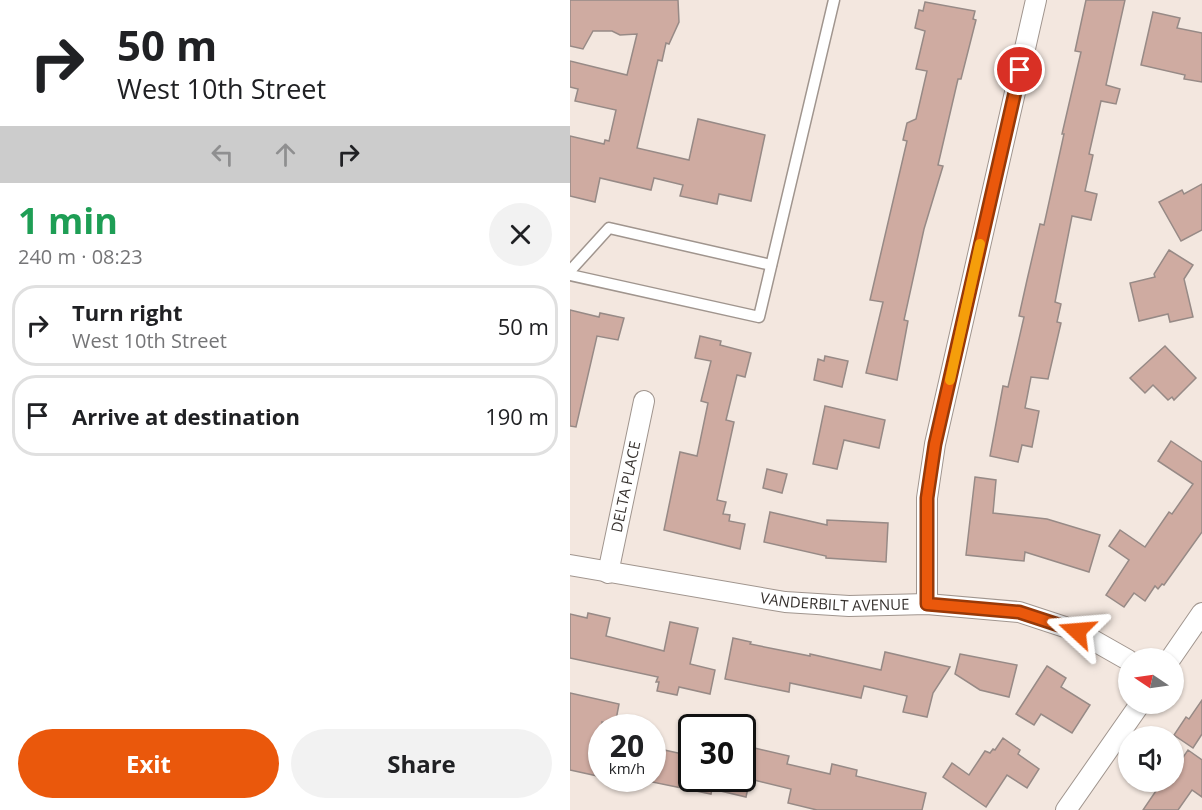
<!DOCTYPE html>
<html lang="en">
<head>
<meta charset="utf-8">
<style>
	:root { --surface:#fff; --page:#f2f2f2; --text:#202124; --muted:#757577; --line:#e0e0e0; --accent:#ea580c }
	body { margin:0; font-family:"Open Sans",sans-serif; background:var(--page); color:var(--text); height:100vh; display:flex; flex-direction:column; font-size:22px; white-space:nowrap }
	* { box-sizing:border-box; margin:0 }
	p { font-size:20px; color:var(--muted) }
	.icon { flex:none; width:33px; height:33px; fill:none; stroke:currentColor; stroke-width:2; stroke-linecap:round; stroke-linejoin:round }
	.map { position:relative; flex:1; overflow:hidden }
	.drawer { display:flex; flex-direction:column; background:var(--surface); width:570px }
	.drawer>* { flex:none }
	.top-card { background:#fff; color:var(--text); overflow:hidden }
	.needle { width:39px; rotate:283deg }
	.buttons { position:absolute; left:548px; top:648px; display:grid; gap:12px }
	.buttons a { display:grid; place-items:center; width:66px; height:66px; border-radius:50%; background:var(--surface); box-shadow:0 2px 4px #0004; font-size:30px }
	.speed { position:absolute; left:18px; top:714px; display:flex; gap:12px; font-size:30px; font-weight:700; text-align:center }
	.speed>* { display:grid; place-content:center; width:78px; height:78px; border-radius:50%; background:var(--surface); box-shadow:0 2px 4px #0004; line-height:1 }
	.speed small { font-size:15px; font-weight:400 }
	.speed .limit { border:3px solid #111; border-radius:9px; background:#fff; color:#111 }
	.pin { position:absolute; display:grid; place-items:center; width:51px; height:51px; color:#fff; margin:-26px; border:3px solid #fff; border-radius:50%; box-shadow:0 2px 6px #0007 }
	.me { position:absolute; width:66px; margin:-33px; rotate:289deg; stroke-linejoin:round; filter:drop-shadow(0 0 4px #0008) }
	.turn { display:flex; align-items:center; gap:21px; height:126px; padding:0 18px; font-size:27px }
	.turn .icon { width:78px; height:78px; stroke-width:2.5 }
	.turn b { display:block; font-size:42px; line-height:51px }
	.lanes { display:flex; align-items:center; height:57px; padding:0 18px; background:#0003; justify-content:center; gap:30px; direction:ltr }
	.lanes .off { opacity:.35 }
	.round { display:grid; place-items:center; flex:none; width:63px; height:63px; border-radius:32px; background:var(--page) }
	.headline { display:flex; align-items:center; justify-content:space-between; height:102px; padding:0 18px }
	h1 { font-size:36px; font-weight:700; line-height:45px; color:#1e9e55 }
	.primary-button { display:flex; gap:12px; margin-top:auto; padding:12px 18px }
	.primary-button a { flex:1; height:69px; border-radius:36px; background:var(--accent); color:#fff; font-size:24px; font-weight:700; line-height:69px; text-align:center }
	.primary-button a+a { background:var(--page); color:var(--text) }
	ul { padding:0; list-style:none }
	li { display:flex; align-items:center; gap:18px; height:81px; margin:0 12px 9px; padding:0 6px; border:3px solid var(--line); border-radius:24px }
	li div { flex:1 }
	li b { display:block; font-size:22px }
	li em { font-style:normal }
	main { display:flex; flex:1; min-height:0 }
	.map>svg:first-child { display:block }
	.building { fill:#cfaba1; stroke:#978a86; stroke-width:1.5 }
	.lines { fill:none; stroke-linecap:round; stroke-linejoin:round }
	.lane-casing { stroke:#a0958e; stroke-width:13 }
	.street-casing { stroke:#a0958e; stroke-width:22 }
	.lane { stroke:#fff; stroke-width:10 }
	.street { stroke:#fff; stroke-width:20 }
	.route-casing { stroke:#983908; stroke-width:15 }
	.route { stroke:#ea580c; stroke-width:10 }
	.slow { stroke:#f59e0b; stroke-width:10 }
	.labels { text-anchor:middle; stroke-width:5; stroke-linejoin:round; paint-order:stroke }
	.street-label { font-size:15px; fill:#36312e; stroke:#fff }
</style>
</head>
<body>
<main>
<section class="drawer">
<div class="top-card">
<div class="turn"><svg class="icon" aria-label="right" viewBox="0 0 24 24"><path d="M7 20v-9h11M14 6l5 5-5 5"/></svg><div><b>50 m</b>West 10th Street</div></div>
<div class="lanes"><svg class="icon off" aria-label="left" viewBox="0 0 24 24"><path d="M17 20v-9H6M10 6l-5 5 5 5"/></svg><svg class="icon off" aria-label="ahead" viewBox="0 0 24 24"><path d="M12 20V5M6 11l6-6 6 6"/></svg><svg class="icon" aria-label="right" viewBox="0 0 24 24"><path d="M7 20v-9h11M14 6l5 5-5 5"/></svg></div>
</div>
<div class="headline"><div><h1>1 min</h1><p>240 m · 08:23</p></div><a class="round"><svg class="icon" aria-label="close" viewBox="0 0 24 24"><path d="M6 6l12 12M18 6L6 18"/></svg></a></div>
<ul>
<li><svg class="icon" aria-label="right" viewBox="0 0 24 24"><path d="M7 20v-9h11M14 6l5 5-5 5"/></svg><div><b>Turn right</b><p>West 10th Street</p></div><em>50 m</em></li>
<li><svg class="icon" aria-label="arrive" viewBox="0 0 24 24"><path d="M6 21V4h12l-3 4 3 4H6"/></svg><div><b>Arrive at destination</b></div><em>190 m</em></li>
</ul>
<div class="primary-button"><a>Exit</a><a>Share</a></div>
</section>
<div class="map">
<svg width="632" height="810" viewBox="0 0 632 810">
	<rect width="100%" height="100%" fill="#f3e7df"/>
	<g class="building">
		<polygon points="0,0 108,0 109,22 99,44 96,43 92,61 88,60 67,148 119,160 128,119 195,135 181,201 149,194 147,204 110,196 113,185 84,178 81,190 30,178 25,202 0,196 0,136 34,144 35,140 39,141 46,110 5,101 8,89 0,87 0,61 57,75 67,34 50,35 42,31 23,31 13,49 0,46"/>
		<polygon points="516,0 555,0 536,85 550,89 546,104 531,101 519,154 523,155 515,191 527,194 521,220 502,216 485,302 491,304 487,322 491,323 478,379 461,377 455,408 469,411 462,447 452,445 448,462 420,456 433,386 438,387 454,317 449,316 457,280 470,224 474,225 494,134 492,134 511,52 505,51"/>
		<polygon points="355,2 405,11 403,19 406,20 391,79 388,79 368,165 373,166 354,229 334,320 338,321 327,380 296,373 313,302 300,300 337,141 333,140 337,123 346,119 357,71 346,69 355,31 345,28 349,10 353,11"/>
		<polygon points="583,12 610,18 607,28 632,33 632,82 614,79 615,75 571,65"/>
		<polygon points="632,184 632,230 611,241 589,202 612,190 614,194"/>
		<polygon points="599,250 623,265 614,279 623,317 600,322 598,314 569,321 560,283 585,277 584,274"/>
		<polygon points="0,310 29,317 30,313 54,318 48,340 27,336 6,427 0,426"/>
		<polygon points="130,336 151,341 150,345 181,353 175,377 167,375 156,420 164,422 147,500 156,502 153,514 160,515 159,521 175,524 170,549 94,530 110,452 127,456 138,403 131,401 141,361 125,358"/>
		<polygon points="595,346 626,378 604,400 602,397 598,400 583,385 575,393 560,378"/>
		<polygon points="255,356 278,361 272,387 244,380 248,359 254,361"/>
		<polygon points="255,406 315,420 309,448 274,440 267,469 243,464"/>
		<polygon points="601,441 632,462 632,532 594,585 592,584 588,589 585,586 575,601 564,593 554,607 536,595 559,560 539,546 550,530 575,547 599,512 602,514 623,484 588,461"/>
		<polygon points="197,469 217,474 212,493 193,488"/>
		<polygon points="405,477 426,480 423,513 477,519 530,535 519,572 455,552 454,561 396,555"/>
		<polygon points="200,512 257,525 257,520 318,523 316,562 256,558 256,556 194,542"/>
		<polygon points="18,613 40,618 36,636 94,651 100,622 128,628 120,664 145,670 140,694 109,687 107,695 87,691 89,682 86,682 88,677 0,658 0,614 17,618"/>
		<polygon points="163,638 181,642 180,644 240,656 240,654 311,670 315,652 380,667 363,693 357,717 333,712 337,696 294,686 291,698 220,683 219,692 155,679"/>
		<polygon points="390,654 447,665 439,697 410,690 385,674"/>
		<polygon points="477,666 496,678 491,687 520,705 502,733 471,714 464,725 446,714"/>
		<polygon points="0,693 49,704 45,725 32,722 32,777 0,770"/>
		<polygon points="632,700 632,734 623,748 604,735 616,717 619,719"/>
		<polygon points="433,738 450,750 448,754 469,769 457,788 437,775 416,807 373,777 382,763 399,775 415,751 420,753 423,749 425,750"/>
		<polygon points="172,745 219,756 217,764 260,774 262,764 287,770 286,776 356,793 352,810 247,810 218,803 221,789 180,779 176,797 142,789 141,794 82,782 82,760 85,748 122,756 122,778 177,778 172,777"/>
		<polygon points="618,750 632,760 632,797 622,790 608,810 573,810 592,782 603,782 603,772"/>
	</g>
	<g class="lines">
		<g class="lane-casing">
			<g id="lane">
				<polyline points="0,271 39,228 201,265"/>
				<polyline points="0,275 189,317 264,0"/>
			</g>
		</g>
		<g class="street-casing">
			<g id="street">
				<path id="s1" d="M 0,565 L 215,602 L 279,606 L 357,604 L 449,612 L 507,631 L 558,660"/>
				<path id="s2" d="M 38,573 L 74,401"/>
				<polyline points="357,604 357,498 365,444 466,0"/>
				<polyline points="601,658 632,613"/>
				<polyline points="496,810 570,704"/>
			</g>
		</g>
		<use href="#lane" class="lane"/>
		<use href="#street" class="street"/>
	</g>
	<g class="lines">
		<g class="route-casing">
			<polyline id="route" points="450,70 365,444 357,498 357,604 449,612 507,631"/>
		</g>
		<use href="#route" class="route"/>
		<polyline class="slow" points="380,380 410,244"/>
	</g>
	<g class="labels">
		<g class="street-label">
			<text dy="5" stroke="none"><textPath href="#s2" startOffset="88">DELTA PLACE</textPath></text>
			<text dy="5" stroke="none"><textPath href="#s1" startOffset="268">VANDERBILT AVENUE</textPath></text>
		</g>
	</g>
</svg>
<div class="buttons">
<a><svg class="needle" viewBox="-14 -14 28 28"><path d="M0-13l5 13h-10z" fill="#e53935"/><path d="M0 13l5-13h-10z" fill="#757577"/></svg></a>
<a><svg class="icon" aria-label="sound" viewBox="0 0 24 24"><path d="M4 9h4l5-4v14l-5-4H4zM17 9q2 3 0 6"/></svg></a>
</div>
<div class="speed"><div>20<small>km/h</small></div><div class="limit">30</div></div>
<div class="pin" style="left:450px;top:70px;background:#d93025"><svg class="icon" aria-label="arrive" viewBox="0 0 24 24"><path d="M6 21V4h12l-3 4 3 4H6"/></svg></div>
<svg class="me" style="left:507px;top:631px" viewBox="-20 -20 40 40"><path d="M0-17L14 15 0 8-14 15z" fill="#ea580c" stroke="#fff" stroke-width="4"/></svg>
</div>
</main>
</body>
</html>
